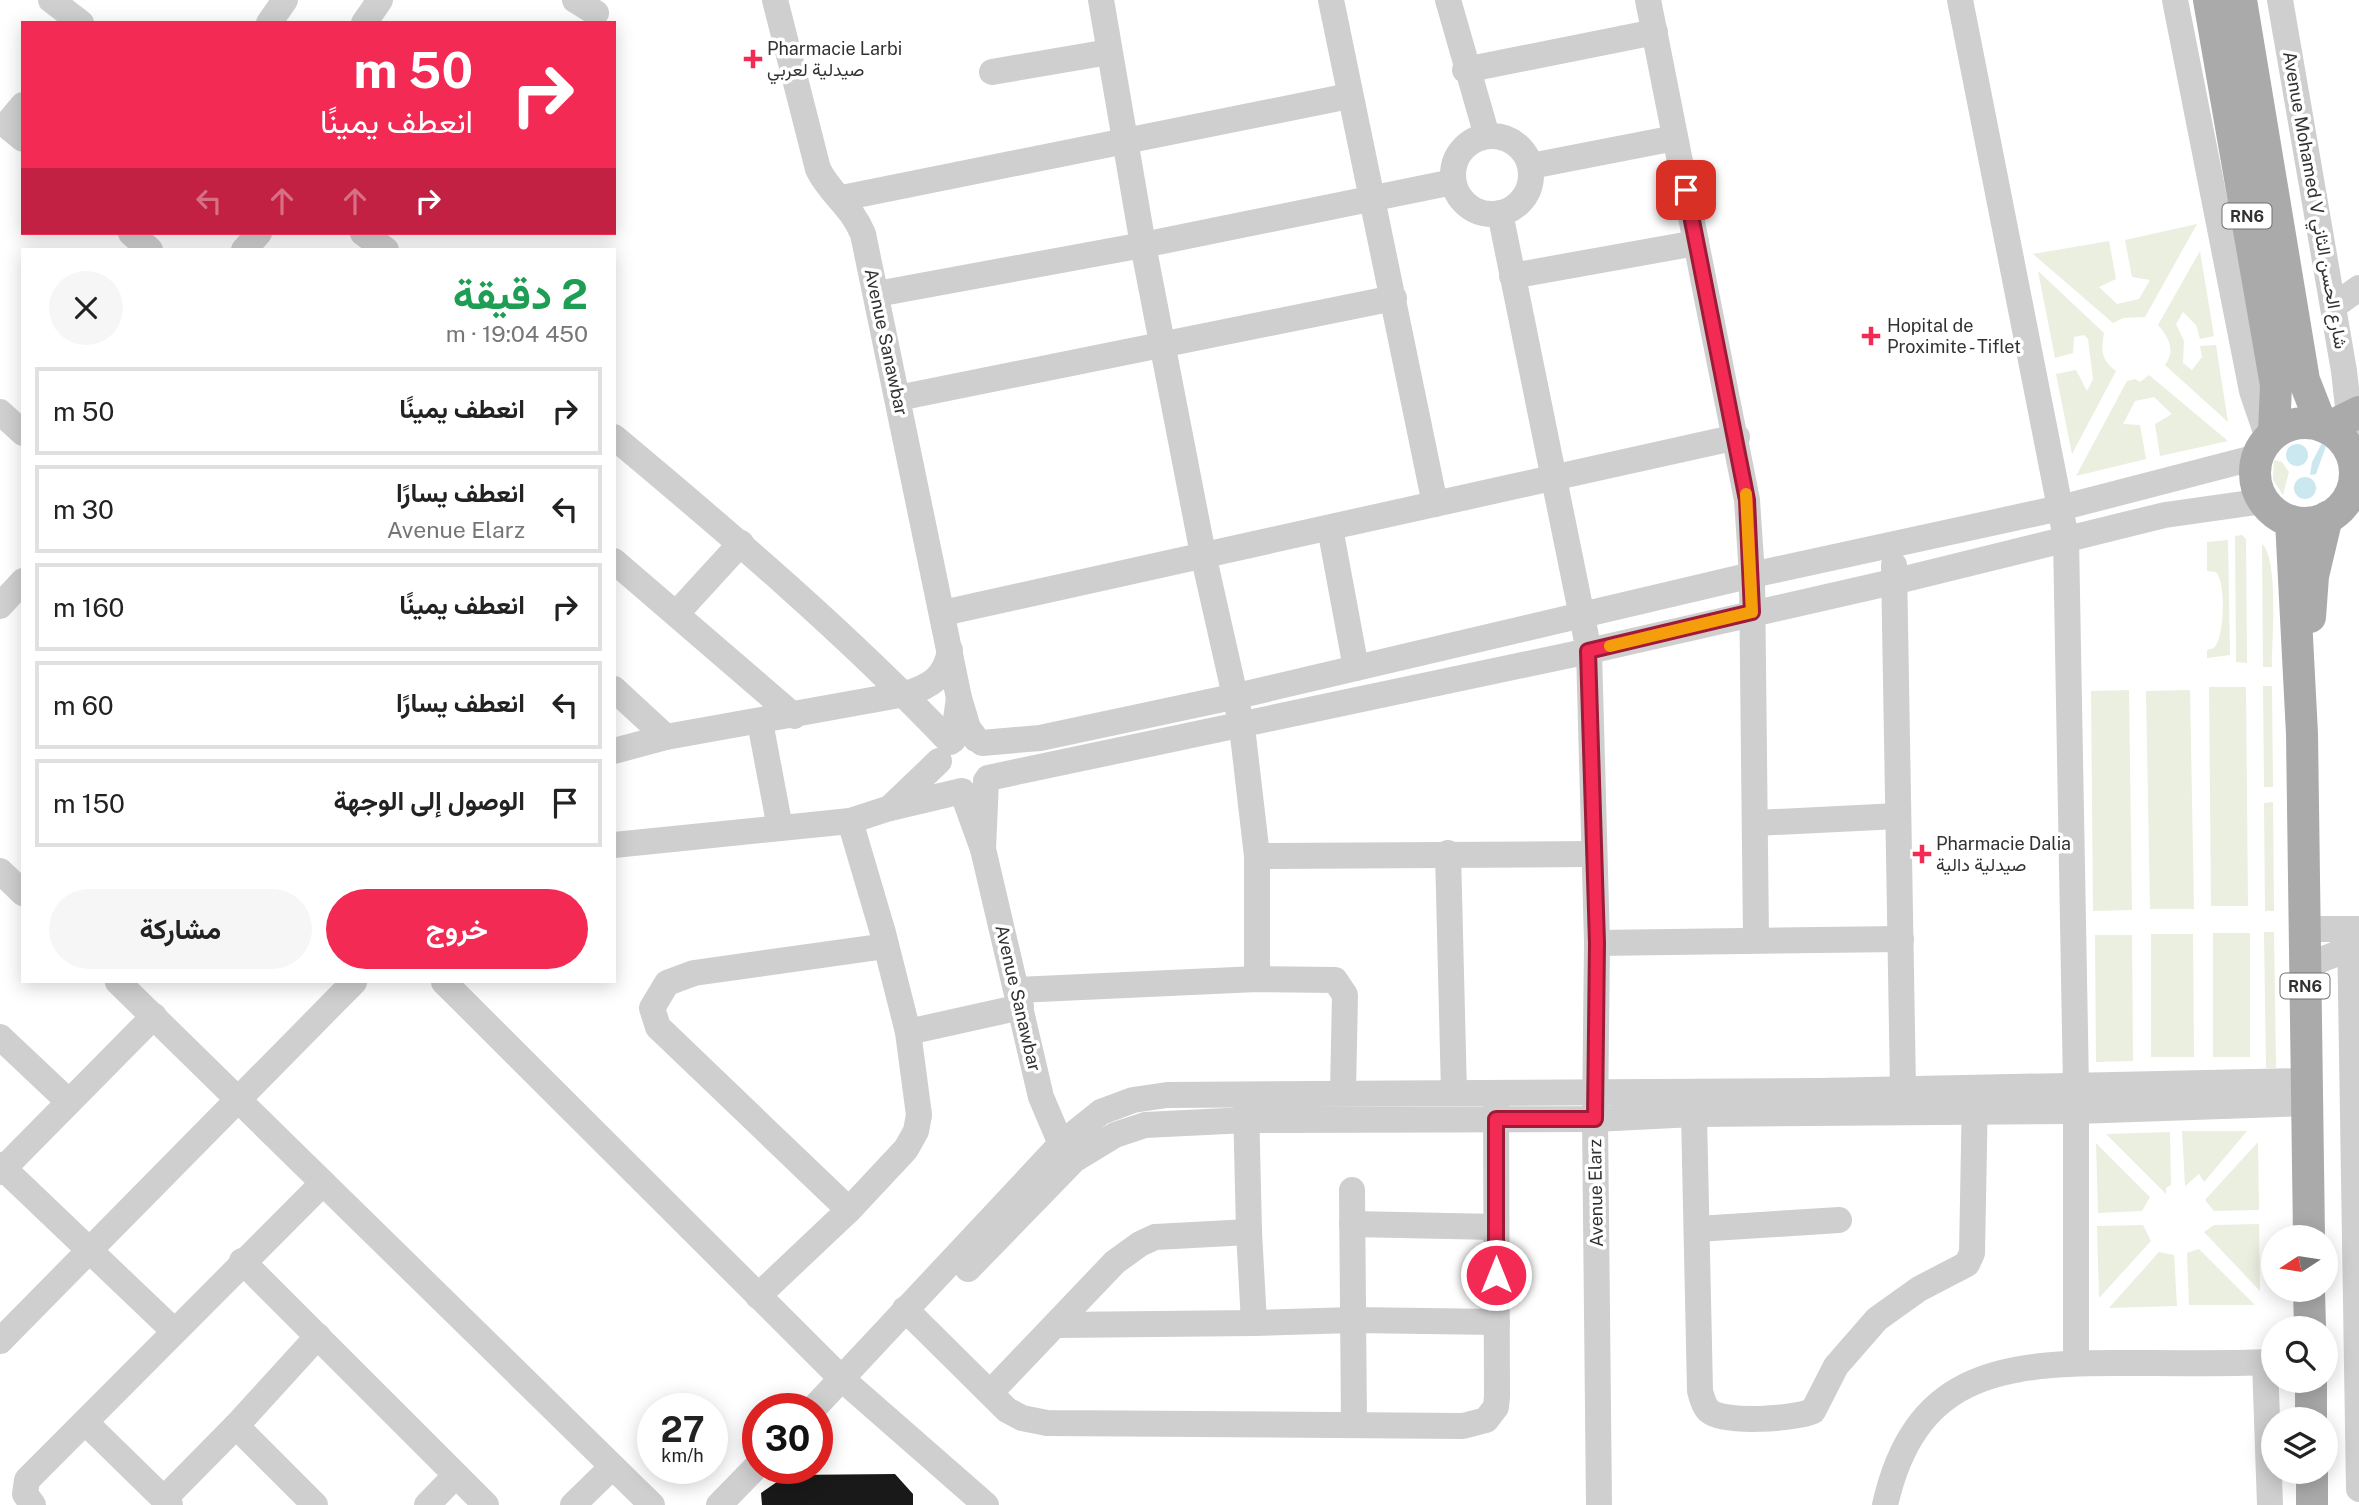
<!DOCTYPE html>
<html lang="ar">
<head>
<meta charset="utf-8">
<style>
	:root { --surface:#fff; --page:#f6f6f6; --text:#222; --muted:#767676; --line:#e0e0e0; --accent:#f32a54 }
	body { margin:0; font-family:"Public Sans",Vazirmatn,sans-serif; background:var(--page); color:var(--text); direction:rtl; height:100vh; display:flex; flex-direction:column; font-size:26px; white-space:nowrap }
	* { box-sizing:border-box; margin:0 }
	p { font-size:23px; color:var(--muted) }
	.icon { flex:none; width:38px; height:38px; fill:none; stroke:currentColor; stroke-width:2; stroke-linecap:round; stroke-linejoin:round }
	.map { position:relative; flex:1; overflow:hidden; direction:ltr }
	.panel { position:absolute; left:21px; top:248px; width:595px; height:735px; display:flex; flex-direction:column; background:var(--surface); border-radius:0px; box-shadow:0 4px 18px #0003; direction:rtl }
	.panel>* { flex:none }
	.hud { position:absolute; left:21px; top:21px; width:595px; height:214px; border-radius:0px; box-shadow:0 4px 18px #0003; direction:rtl; background:#f32a54; color:#fff; overflow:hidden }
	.needle { width:46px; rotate:258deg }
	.controls { position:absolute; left:2261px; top:1225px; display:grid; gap:14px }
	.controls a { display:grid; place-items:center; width:77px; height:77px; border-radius:50%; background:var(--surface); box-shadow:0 4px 18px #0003; font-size:35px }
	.speed { position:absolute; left:637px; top:1393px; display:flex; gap:14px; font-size:35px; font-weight:700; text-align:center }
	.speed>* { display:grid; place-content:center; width:91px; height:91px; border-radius:50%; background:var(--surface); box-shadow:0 4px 18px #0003; line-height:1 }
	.speed small { font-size:18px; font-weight:400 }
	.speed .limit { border:10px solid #d22; background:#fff; color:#111 }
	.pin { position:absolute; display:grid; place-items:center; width:60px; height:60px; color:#fff; margin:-30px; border-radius:14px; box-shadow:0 4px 10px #0006 }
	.me { position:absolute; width:77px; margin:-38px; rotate:0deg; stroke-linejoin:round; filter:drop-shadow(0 0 5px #0008) }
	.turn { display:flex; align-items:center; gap:24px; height:147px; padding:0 28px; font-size:32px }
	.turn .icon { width:91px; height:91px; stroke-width:2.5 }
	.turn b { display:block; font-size:49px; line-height:60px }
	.lanes { display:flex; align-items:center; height:66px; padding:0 28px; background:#0003; justify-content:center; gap:35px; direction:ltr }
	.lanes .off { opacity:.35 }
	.round { display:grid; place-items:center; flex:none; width:74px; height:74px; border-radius:37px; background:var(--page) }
	.head { display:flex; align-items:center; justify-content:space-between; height:119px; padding:0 28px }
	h1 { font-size:42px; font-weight:700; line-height:52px; color:#1e9e55 }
	.primary-button { display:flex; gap:14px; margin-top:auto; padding:14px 28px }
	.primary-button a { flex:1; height:80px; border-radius:42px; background:var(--accent); color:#fff; font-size:28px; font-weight:700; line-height:80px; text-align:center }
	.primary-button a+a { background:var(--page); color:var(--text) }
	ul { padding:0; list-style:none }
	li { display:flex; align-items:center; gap:21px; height:88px; margin:0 14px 10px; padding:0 14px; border:4px solid var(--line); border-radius:0px }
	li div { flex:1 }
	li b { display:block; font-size:26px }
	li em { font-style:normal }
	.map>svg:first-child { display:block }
	.green { fill:#eaefe0 }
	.water { fill:#cbe7f0 }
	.building { fill:#191919 }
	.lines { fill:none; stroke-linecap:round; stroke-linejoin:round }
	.minor { stroke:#cfcfcf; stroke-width:26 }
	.major { stroke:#aaa; stroke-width:32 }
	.route-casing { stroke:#9e1b37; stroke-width:18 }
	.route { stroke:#f32a54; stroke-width:12 }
	.slow { stroke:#f59e0b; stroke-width:12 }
	.poi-dot { fill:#f32a54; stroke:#fff; stroke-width:2.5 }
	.labels { text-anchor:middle; stroke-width:7; stroke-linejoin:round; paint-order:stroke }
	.shield { fill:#fff; stroke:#707070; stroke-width:2 }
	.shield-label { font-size:16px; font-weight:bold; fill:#323232 }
	.poi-label { font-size:18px; fill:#323232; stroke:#fff; text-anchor:start }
	.street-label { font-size:18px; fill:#323232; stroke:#fff }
</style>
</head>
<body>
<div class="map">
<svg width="2359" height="1505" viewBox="0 0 2359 1505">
	<rect width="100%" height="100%" fill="#fff"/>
	<g class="green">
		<polygon points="2197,224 2145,317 2123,318 2113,323 2033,254 2109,241 2116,279 2099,287 2117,304 2139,299 2150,280 2132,277 2125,240"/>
		<path d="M 2200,251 L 2214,336 L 2200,339 L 2196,325 L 2183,312 L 2176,324 L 2184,341 L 2183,363 L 2192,370 L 2202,357 L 2200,346 L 2216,345 L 2228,422 L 2165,365 C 2176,350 2169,338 2158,325 Z"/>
		<path d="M 2038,271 L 2104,333 C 2101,350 2101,360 2116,371 L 2072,454 L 2056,374 L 2076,370 L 2087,391 L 2093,379 L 2088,339 L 2084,335 L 2074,337 L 2073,353 L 2055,358 Z"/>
		<polygon points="2149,375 2228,441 2160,456 2155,424 2172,414 2154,397 2135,401 2123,424 2140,425 2146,459 2076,476 2127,381 2135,379 2140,382"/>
		<polygon points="2274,460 2282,462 2289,472 2283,495 2273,480"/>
		<polygon points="2242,535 2246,539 2247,663 2236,662 2235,536"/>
		<path d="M 2228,540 L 2230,655 L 2207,658 L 2207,650 L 2214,648 C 2225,637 2226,583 2216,572 L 2207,571 L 2207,542 Z"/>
		<path d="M 2262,544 C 2279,559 2272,642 2272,667 L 2263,667 Z"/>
		<polygon points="2263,686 2272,686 2273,787 2264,787"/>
		<polygon points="2209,687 2246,687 2248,906 2211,906"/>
		<polygon points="2129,690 2132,910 2093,911 2091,691"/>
		<polygon points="2190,690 2194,909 2150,909 2146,691"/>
		<polygon points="2273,802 2274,911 2265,911 2264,803"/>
		<polygon points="2264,932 2274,932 2276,1068 2266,1068"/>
		<rect x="2213" y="933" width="37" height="124"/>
		<polygon points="2151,934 2193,934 2194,1057 2151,1057"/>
		<polygon points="2095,935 2132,935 2133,1061 2096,1062"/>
		<polygon points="2182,1131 2247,1131 2204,1182 2199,1174 2185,1186"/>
		<polygon points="2170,1132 2171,1185 2166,1188 2166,1194 2106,1134"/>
		<polygon points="2258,1142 2259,1210 2214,1211 2205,1200"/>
		<polygon points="2096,1143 2150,1197 2142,1211 2098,1213"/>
		<polygon points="2259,1224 2260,1291 2204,1232 2214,1225"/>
		<polygon points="2143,1225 2151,1241 2099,1298 2097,1226"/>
		<polygon points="2199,1249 2255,1305 2189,1305 2187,1253"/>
		<polygon points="2159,1252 2174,1255 2177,1306 2109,1308"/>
	</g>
	<g class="water">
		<polygon points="2322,443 2326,446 2316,474 2310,475 2312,462"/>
		<circle cx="2297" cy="455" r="11"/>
		<circle cx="2305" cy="488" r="11"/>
	</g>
	<polygon class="building" points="895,1474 913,1494 913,1505 762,1505 761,1493 787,1475"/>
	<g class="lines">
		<g class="minor">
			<polyline points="51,0 81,23"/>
			<polyline points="575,0 596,13"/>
			<path d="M 775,0 L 818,169 C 830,194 851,205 863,234 L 959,698"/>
			<polyline points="1101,0 1143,245 1203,554 1242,727 1257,856 1257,979"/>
			<polyline points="1331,0 1435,504"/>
			<polyline points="1448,0 1487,136"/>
			<polyline points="1648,0 1747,500 1752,575 1756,939"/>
			<polyline points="1960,0 2066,538 2076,1087 2076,1363"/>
			<polyline points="2175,0 2252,391 2268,438"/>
			<polyline points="2280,0 2344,371 2349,416 2344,442"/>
			<polyline points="269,23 285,0"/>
			<polyline points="364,23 380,0"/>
			<polyline points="1465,70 1655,32"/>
			<polyline points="992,72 1109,52"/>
			<polyline points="23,105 6,125 23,139"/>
			<circle cx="1492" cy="175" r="39"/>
			<polyline points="1531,166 1675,138"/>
			<polyline points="842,198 1349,96"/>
			<polyline points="1500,213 1589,651 1597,943 1595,1119 1599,1505"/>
			<polyline points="131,233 150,250"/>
			<polyline points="363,233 386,250"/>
			<polyline points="244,250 259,233"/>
			<polyline points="1512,276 1696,243"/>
			<polyline points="877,294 1143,245 1453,182"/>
			<polyline points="2334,306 2359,288"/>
			<polyline points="898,398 1394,298"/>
			<polyline points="0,412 23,433"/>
			<path d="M 614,437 C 730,534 846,633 950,742"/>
			<polyline points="1330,528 1356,668"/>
			<polyline points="614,561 794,716"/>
			<polyline points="1894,565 1903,1088"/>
			<polyline points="0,606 23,581"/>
			<polyline points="943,613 1737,437"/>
			<polyline points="676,614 741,543"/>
			<polyline points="614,689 666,737"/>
			<polyline points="760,722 780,828"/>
			<polyline points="953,740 959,698 968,728 976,739"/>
			<polyline points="982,743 1040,738 1237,696 1752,575 2060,508 2257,457"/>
			<path d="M 614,751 L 666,737 L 905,694 C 930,687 946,677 950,650"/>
			<polyline points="939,761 890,808 962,791 983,849 986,781"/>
			<polyline points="988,778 1589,651 1897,581 2165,515 2264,501"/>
			<polyline points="1756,823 1898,816"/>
			<polyline points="614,845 850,821 890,808"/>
			<polyline points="983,849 1041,1097 1061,1144 1072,1158"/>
			<polyline points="1448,853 1454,1093"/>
			<polyline points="1257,856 1593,854"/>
			<polyline points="0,871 23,893"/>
			<polyline points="2304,929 2359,929"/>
			<polyline points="2350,929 2359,1489"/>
			<polyline points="1597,943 1901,939"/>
			<polyline points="2305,966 2336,954 2359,939"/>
			<polyline points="118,982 652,1505"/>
			<polyline points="444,982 842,1379 986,1505"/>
			<polyline points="1017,990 1257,979 1335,980 1345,995 1343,1092"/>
			<polyline points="908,1032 1021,1007"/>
			<polyline points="0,1037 69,1102"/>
			<path d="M 1694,1114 L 1700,1391 C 1702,1398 1704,1406 1709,1411 C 1725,1424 1795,1419 1813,1411 L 1836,1366 L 1877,1319 L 1919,1289 L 1967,1264 L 1972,1253 L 1975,1093"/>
			<polyline points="0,1165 173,1330"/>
			<polyline points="0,1172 154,1016"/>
			<polyline points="1352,1190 1354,1424"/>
			<polyline points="849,1210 658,1027 652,1008 667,983 694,973 886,946"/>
			<polyline points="1352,1224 1496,1227"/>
			<polyline points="1697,1229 1839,1220"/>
			<polyline points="242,1261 486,1505"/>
			<polyline points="968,1269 1074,1160 1115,1135 1145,1125 1247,1120 1595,1119 1694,1114 2076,1111 2307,1103"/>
			<polyline points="758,1296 849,1210 906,1149 916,1131 919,1115 908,1032 883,933 850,821"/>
			<polyline points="905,1309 1007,1410 1022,1418 1047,1423 1463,1426 1486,1420 1496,1407 1497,1396 1496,1103"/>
			<polyline points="1254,1323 1353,1320 1497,1322"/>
			<polyline points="1057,1325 1254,1323 1249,1232"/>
			<polyline points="0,1341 354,982"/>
			<polyline points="2265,1362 2270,1505"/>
			<polyline points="990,1393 1115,1262 1140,1244 1155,1237 1249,1232 1246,1104"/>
			<polyline points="813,1409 1061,1144 1101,1112 1133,1100 1167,1095 1820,1091 2306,1081"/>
			<polyline points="85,1422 170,1505"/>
			<polyline points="236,1426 315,1505"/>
			<polyline points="164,1499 236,1426 318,1336"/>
			<polyline points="33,1505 25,1494 27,1480 323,1183"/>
			<polyline points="427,1505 456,1475"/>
			<polyline points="573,1505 612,1467"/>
			<polyline points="719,1505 758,1465"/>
			<path d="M 1885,1505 C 1914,1376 1997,1363 2113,1363 C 2166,1363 2220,1364 2273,1362"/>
		</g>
		<g class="major">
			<polyline points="2209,0 2276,385 2274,433"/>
			<polyline points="2241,0 2304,380 2322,426"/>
			<circle cx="2305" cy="473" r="50"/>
			<polyline points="2327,428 2359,412"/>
			<polyline points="2291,521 2302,734 2309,1237"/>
			<polyline points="2310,617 2313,576 2327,517"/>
			<polyline points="2309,1290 2310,1328"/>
			<polyline points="2311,1381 2311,1419"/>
			<polyline points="2312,1472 2312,1505"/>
		</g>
	</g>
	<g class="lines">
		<g class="route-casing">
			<polyline id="route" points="1496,1275 1496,1119 1595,1119 1597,943 1588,651 1752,612 1747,500 1686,190"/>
		</g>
		<use href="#route" class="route"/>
		<polyline class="slow" points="1610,646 1752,612 1746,494"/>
	</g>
	<g class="poi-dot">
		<path d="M749.5 48.5h7v7h7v7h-7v7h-7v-7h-7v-7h7z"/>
		<path d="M1867.5 325.5h7v7h7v7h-7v7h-7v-7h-7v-7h7z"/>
		<path d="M1918.5 843.5h7v7h7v7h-7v7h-7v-7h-7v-7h7z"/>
	</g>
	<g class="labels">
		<g class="shield">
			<rect x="2222.5" y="203.5" width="49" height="25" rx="5"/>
			<rect x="2280.5" y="973.5" width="49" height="25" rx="5"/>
		</g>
		<g class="shield-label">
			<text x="2247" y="222">RN6</text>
			<text x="2305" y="992">RN6</text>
		</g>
		<g class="poi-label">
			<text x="767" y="55">Pharmacie Larbi<tspan x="767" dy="21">صيدلية لعربي</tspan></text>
			<text x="1887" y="332">Hopital de<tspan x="1887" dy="21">Proximite - Tiflet</tspan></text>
			<text x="1936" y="850">Pharmacie Dalia<tspan x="1936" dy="21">صيدلية دالية</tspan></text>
		</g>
		<g class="street-label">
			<text transform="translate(2315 200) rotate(80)" y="6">Avenue Mohamed V شارع الحسن الثاني</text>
			<text transform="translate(886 342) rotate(78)" y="6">Avenue Sanawbar</text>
			<text transform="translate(1018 998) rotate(77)" y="6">Avenue Sanawbar</text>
			<text transform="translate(1596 1193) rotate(-91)" y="6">Avenue Elarz</text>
		</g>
	</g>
</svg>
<div class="controls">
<a><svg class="needle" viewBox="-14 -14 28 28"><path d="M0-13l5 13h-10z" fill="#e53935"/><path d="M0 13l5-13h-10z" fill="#767676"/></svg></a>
<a><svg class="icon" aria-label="search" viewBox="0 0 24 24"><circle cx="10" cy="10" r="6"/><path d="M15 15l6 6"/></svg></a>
<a><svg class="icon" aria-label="layers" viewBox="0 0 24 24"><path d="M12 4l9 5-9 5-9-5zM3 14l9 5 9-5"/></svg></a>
</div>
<div class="speed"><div>27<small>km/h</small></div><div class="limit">30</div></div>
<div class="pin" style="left:1686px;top:190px;background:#d93025"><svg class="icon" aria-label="arrive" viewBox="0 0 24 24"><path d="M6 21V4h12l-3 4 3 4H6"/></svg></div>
<svg class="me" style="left:1496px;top:1275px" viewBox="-20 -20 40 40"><circle r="17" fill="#f32a54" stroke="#fff" stroke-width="3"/><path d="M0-11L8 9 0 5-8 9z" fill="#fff"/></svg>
<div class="hud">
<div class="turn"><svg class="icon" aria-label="right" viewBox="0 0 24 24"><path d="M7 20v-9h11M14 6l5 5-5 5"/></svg><div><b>50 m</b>انعطف يمينًا</div></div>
<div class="lanes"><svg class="icon off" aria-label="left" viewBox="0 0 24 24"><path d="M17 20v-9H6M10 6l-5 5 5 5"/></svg><svg class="icon off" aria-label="ahead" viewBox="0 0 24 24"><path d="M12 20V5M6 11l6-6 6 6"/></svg><svg class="icon off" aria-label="ahead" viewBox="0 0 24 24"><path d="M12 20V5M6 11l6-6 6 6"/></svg><svg class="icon" aria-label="right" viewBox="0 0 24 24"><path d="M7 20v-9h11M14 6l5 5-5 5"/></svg></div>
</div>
<section class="panel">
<div class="head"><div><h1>2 دقيقة</h1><p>450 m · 19:04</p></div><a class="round"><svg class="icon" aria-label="close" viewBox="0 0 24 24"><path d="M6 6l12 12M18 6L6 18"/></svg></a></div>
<ul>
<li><svg class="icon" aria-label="right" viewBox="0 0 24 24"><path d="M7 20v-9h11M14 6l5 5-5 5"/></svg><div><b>انعطف يمينًا</b></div><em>50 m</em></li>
<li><svg class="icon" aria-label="left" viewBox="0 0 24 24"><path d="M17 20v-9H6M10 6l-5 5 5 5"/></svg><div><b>انعطف يسارًا</b><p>Avenue Elarz</p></div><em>30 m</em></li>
<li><svg class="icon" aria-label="right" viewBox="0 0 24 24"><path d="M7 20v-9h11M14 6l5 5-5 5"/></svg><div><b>انعطف يمينًا</b></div><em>160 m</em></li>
<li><svg class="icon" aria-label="left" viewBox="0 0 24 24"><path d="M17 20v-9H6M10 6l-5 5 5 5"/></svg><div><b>انعطف يسارًا</b></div><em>60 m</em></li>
<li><svg class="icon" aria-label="arrive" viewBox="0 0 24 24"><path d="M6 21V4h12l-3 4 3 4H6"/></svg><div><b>الوصول إلى الوجهة</b></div><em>150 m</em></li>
</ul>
<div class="primary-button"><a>خروج</a><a>مشاركة</a></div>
</section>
</div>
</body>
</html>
